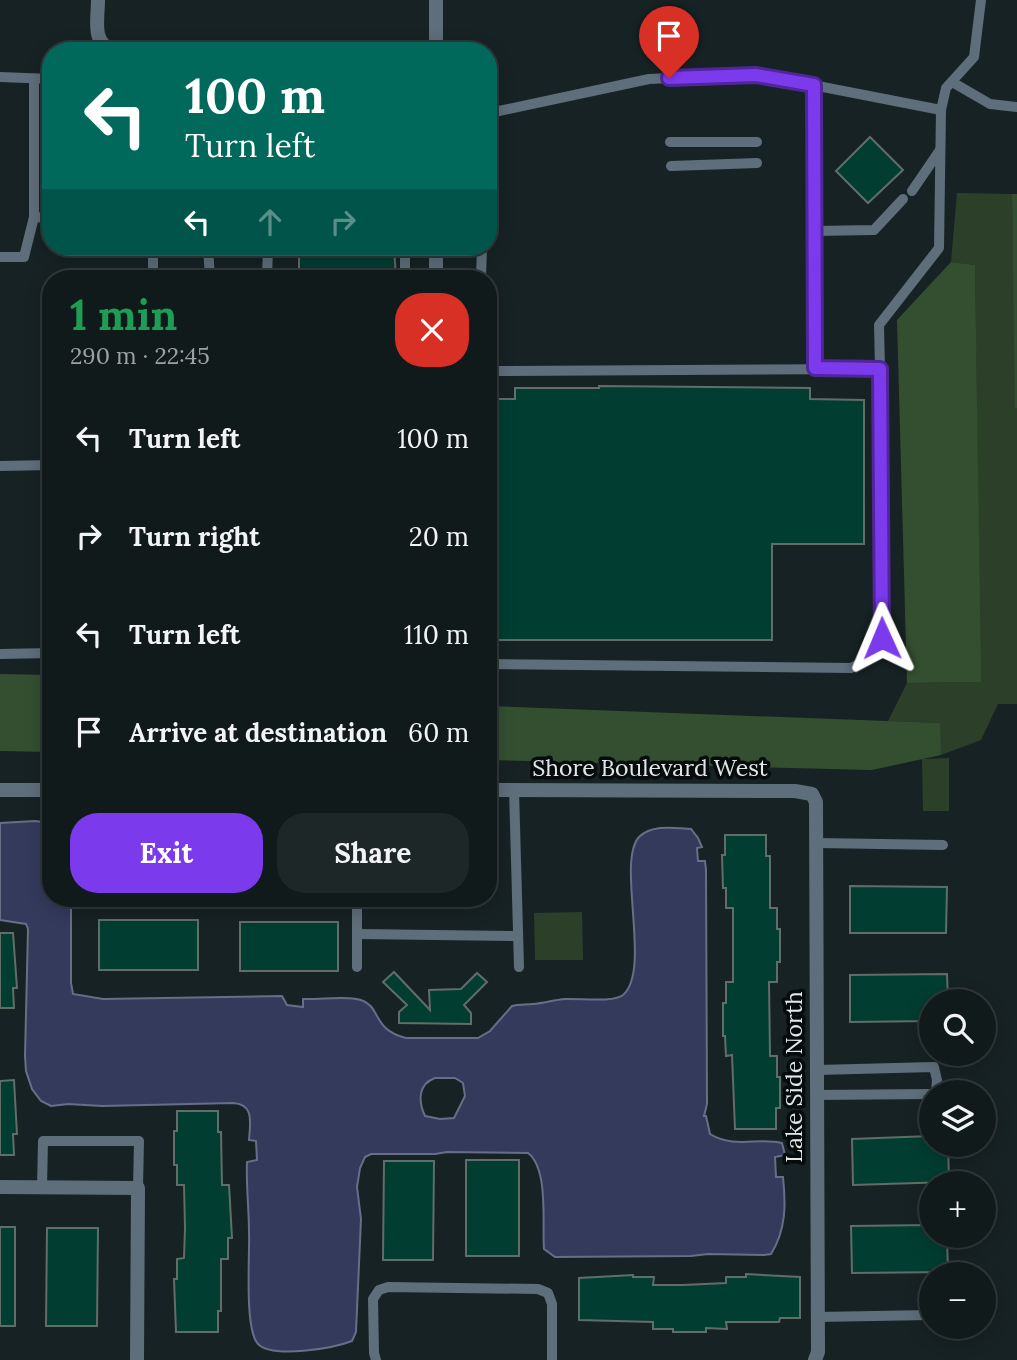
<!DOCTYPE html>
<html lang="en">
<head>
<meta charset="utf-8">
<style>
	:root { --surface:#111a1b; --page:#1e2728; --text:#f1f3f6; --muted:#9ca1a3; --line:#30383a; --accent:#7c3aed }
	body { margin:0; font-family:Lora,serif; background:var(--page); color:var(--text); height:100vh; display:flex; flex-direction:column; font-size:26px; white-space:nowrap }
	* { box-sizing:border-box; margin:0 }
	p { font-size:23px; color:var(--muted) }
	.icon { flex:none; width:38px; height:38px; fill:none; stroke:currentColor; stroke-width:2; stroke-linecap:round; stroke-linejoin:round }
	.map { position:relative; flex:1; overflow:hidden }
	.details { position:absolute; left:42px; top:270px; width:455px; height:637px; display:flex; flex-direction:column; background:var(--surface); border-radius:28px; box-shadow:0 4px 18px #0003,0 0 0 2px var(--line) }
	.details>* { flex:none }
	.hud { position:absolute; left:42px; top:42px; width:455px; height:214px; border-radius:28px; box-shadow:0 4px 18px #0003,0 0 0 2px var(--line); background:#00695c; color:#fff; overflow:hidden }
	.tools { position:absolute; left:919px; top:989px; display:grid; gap:14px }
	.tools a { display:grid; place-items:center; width:77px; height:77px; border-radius:50%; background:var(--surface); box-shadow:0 4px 18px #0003,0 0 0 2px var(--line); font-size:35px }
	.pin { position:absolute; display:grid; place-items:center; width:60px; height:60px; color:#fff; margin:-72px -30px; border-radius:50% 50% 50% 0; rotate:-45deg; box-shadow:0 0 7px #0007 }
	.pin .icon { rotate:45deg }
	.me { position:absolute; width:77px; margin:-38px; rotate:359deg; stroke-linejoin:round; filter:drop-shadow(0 0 5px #0008) }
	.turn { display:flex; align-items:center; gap:24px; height:147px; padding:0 28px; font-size:32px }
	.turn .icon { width:91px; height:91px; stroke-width:2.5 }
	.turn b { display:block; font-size:49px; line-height:60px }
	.lanes { display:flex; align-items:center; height:66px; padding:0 28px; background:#0003; justify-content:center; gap:35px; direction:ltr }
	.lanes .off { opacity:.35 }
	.round { display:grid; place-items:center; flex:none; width:74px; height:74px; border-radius:28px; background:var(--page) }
	.head { display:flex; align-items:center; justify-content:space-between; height:119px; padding:0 28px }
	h1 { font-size:42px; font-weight:700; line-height:52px; color:#1e9e55 }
	.primary-button { display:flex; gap:14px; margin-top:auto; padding:14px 28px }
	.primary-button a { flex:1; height:80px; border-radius:28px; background:var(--accent); color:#fff; font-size:28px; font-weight:700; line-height:80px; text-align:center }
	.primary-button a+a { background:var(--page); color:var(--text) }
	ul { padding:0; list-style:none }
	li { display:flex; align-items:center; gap:21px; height:98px; padding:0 28px }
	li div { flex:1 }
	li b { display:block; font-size:26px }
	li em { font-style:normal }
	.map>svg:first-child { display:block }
	.green { fill:#2c4029 }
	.forest { fill:#344f30 }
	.water { fill:#343a5c; stroke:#686e87; stroke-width:2; fill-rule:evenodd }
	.building { fill:#013d31; stroke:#616d69; stroke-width:2 }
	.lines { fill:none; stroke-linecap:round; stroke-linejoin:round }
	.service { stroke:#5e6e7a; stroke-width:10 }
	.minor { stroke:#5e6e7a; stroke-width:14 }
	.route-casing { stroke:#51269a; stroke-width:18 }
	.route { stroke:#7c3aed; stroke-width:12 }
	.labels { text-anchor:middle; stroke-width:7; stroke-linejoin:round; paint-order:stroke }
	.street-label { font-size:23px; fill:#e1e8ea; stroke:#060b0b }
</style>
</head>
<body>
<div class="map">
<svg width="1017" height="1360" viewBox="0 0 1017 1360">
	<rect width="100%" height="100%" fill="#172224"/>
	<g class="green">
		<polygon points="957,193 1012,194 1017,408 1017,704 998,704 981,740 941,755 939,723 888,721 907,683 980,682 975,265 951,262"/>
		<polygon points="949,758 949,811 923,811 922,759"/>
		<polygon points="582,912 583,960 535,960 534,913"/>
	</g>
	<g class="forest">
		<polygon points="1012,194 1017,194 1017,408 1015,408"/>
		<polygon points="951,262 975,265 981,682 907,683 897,320"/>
		<polygon points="0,674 51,675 51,752 0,751"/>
		<polygon points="488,706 940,723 941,755 872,770 488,760"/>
	</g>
	<path class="water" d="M 35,821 L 51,823 L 51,898 L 71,898 L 71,983 L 73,994 L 103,999 L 282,996 L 287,1005 L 303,1007 L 303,999 C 319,1000 347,995 361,1000 C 381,1006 372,1030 406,1038 L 478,1038 L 490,1031 L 512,1006 C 519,1004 526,1005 533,1004 C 544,1003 554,1000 565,999 C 579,998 613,1003 623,995 C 652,970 616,862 639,837 C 652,824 675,828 691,829 L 698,838 L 702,847 L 697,848 L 698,861 L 705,861 L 706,870 L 707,1104 L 704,1116 L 706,1116 L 710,1134 C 735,1149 758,1137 782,1143 L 785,1155 L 775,1157 L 776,1177 L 783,1177 C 786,1205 786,1230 771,1254 L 764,1255 L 708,1254 L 691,1256 L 555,1257 L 544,1249 C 542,1224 549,1169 528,1153 L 447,1152 L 435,1154 L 371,1154 L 365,1157 L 360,1168 L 357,1187 L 361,1219 L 356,1332 L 352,1341 C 334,1348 273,1359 258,1344 C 244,1329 250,1254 249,1232 C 249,1209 246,1186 247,1162 L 257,1160 L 256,1141 L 249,1140 C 250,1124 255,1104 233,1103 L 102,1106 L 68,1104 L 51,1106 L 41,1101 L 32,1089 L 26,1071 L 25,1056 L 28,929 L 26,924 L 0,920 L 0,823 ZM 435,1078 L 455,1078 L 463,1083 L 465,1096 L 454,1118 L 440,1119 L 425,1116 C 418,1101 418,1084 435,1078 Z"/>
	<g class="building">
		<polygon points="870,137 903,170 868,203 836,171"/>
		<polygon points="299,247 394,247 396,278 299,278"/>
		<polygon points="599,386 810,388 810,399 864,400 864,544 772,544 772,640 491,640 491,399 515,399 515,388 599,388"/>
		<polygon points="725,835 766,835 766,856 770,856 770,908 777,908 777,929 780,929 780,962 777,962 777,982 769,982 770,1056 777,1056 777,1077 780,1077 780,1108 776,1108 776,1129 735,1129 732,1055 726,1056 725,1036 723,1036 723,1003 726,1003 726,982 733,982 733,908 726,908 726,888 723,888 722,855 725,855"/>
		<polygon points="850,886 947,887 946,933 850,933"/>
		<rect x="99" y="920" width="99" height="50"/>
		<rect x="240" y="922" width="98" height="49"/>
		<polygon points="0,933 13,933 17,988 13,988 14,1008 0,1008"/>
		<polygon points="394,972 430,1010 429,990 461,989 477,973 487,982 464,1005 471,1013 471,1024 399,1023 399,1012 407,1005 383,982"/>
		<polygon points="947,974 948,1001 931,1001 931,1021 850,1022 850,975"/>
		<polygon points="14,1080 17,1134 13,1134 14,1155 0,1155 0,1081"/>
		<polygon points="177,1111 218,1111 218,1132 221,1132 222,1185 229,1185 232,1238 228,1238 228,1259 221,1259 221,1311 218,1311 218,1332 176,1332 174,1279 177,1279 177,1259 184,1258 185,1228 184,1185 177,1185 177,1165 174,1165 174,1131 177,1131"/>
		<polygon points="931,1136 931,1144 948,1144 949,1182 853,1185 852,1139"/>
		<rect x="466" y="1160" width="53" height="96"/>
		<polygon points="384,1161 434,1161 433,1260 383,1260"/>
		<polygon points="931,1225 931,1236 947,1236 948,1272 852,1273 851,1226"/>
		<rect x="0" y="1227" width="15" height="99"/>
		<polygon points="47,1228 98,1228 97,1326 46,1326"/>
		<polygon points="746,1274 800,1277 800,1318 780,1318 779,1322 726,1322 727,1329 706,1328 706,1332 673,1332 673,1329 653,1329 653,1322 579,1320 579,1278 633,1275 633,1277 654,1277 653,1285 683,1285 726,1283 726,1277 746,1277"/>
	</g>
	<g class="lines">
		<g class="service">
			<polyline points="0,77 51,79"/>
			<polyline points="952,82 990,104 1017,107"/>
			<polyline points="814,85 815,368"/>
			<polyline points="488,121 494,112 649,79 756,74 941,110 946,88 974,57 981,0"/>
			<polyline points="670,142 757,142"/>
			<polyline points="671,166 757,163"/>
			<polyline points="912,191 940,150"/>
			<polyline points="34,217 51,218"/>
			<polyline points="814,231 874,230 903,199"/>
			<polyline points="208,247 210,278"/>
			<polyline points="0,257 24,257 34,217 34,79"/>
			<polyline points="153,278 153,247"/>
			<polyline points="267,278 268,247"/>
			<polyline points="405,278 405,247"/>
			<polyline points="481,278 482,247"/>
			<polyline points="488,371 880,369 879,325 939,248 941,110"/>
			<polyline points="0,466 51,465"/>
			<polyline points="0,654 51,653"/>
			<polyline points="488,664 851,668 869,659 882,638 880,369"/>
			<polyline points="514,790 519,967"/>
			<polyline points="818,843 943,845"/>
			<polyline points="357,898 357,967"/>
			<polyline points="357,934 518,936"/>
			<polyline points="817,1070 934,1067 937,1080 936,1092"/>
			<polyline points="817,1095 931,1094"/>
			<polyline points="42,1188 43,1141 139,1141 138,1188"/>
			<polyline points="817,1317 931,1315"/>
			<polyline points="376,1360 374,1353 373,1299 379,1290 388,1287 538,1289 548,1293 552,1304 552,1360"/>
		</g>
		<g class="minor">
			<path d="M 98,0 C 98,21 91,43 114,51"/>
			<polyline points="436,0 436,51"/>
			<polyline points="436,278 436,247"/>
			<polyline points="0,790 51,790"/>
			<polyline points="488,790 795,791 812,794 816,802 818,1352 815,1360"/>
			<polyline points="0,1187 138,1188 137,1360"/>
		</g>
	</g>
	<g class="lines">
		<g class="route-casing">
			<polyline id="route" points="669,78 756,75 814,85 815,368 880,369 882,638"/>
		</g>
		<use href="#route" class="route"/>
	</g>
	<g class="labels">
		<g class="street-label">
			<text x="650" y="776">Shore Boulevard West</text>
			<text transform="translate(794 1077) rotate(-90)" y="8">Lake Side North</text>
		</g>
	</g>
</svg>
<div class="tools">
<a><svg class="icon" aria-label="search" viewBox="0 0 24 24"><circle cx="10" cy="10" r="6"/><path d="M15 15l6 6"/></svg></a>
<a><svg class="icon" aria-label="layers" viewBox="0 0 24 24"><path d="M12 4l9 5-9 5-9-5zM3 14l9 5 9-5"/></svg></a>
<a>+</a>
<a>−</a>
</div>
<div class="pin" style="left:669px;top:78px;background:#d93025"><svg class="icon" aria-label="arrive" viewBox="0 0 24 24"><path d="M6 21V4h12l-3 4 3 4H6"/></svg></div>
<svg class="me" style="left:882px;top:638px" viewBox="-20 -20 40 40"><path d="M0-17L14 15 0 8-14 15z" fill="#7c3aed" stroke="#fff" stroke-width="4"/></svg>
<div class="hud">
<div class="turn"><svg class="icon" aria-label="left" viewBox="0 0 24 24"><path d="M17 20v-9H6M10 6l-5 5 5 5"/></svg><div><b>100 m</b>Turn left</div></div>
<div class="lanes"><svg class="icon" aria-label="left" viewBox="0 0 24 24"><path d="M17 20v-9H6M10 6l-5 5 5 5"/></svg><svg class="icon off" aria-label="ahead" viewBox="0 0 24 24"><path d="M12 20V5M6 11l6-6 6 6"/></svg><svg class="icon off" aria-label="right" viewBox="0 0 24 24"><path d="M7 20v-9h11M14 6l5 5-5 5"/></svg></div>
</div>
<section class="details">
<div class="head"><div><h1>1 min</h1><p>290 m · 22:45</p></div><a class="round" style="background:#d93025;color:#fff"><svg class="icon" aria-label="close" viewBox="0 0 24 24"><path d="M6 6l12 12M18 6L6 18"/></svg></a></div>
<ul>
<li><svg class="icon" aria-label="left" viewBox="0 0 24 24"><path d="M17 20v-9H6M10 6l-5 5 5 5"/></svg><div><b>Turn left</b></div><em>100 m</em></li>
<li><svg class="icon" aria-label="right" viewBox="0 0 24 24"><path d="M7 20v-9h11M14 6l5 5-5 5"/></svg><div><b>Turn right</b></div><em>20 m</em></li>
<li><svg class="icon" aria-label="left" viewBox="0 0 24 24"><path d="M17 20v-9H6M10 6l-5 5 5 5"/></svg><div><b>Turn left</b></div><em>110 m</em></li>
<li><svg class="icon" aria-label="arrive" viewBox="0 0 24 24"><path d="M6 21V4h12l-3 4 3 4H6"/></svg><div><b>Arrive at destination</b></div><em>60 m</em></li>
</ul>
<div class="primary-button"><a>Exit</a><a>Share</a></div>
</section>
</div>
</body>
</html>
